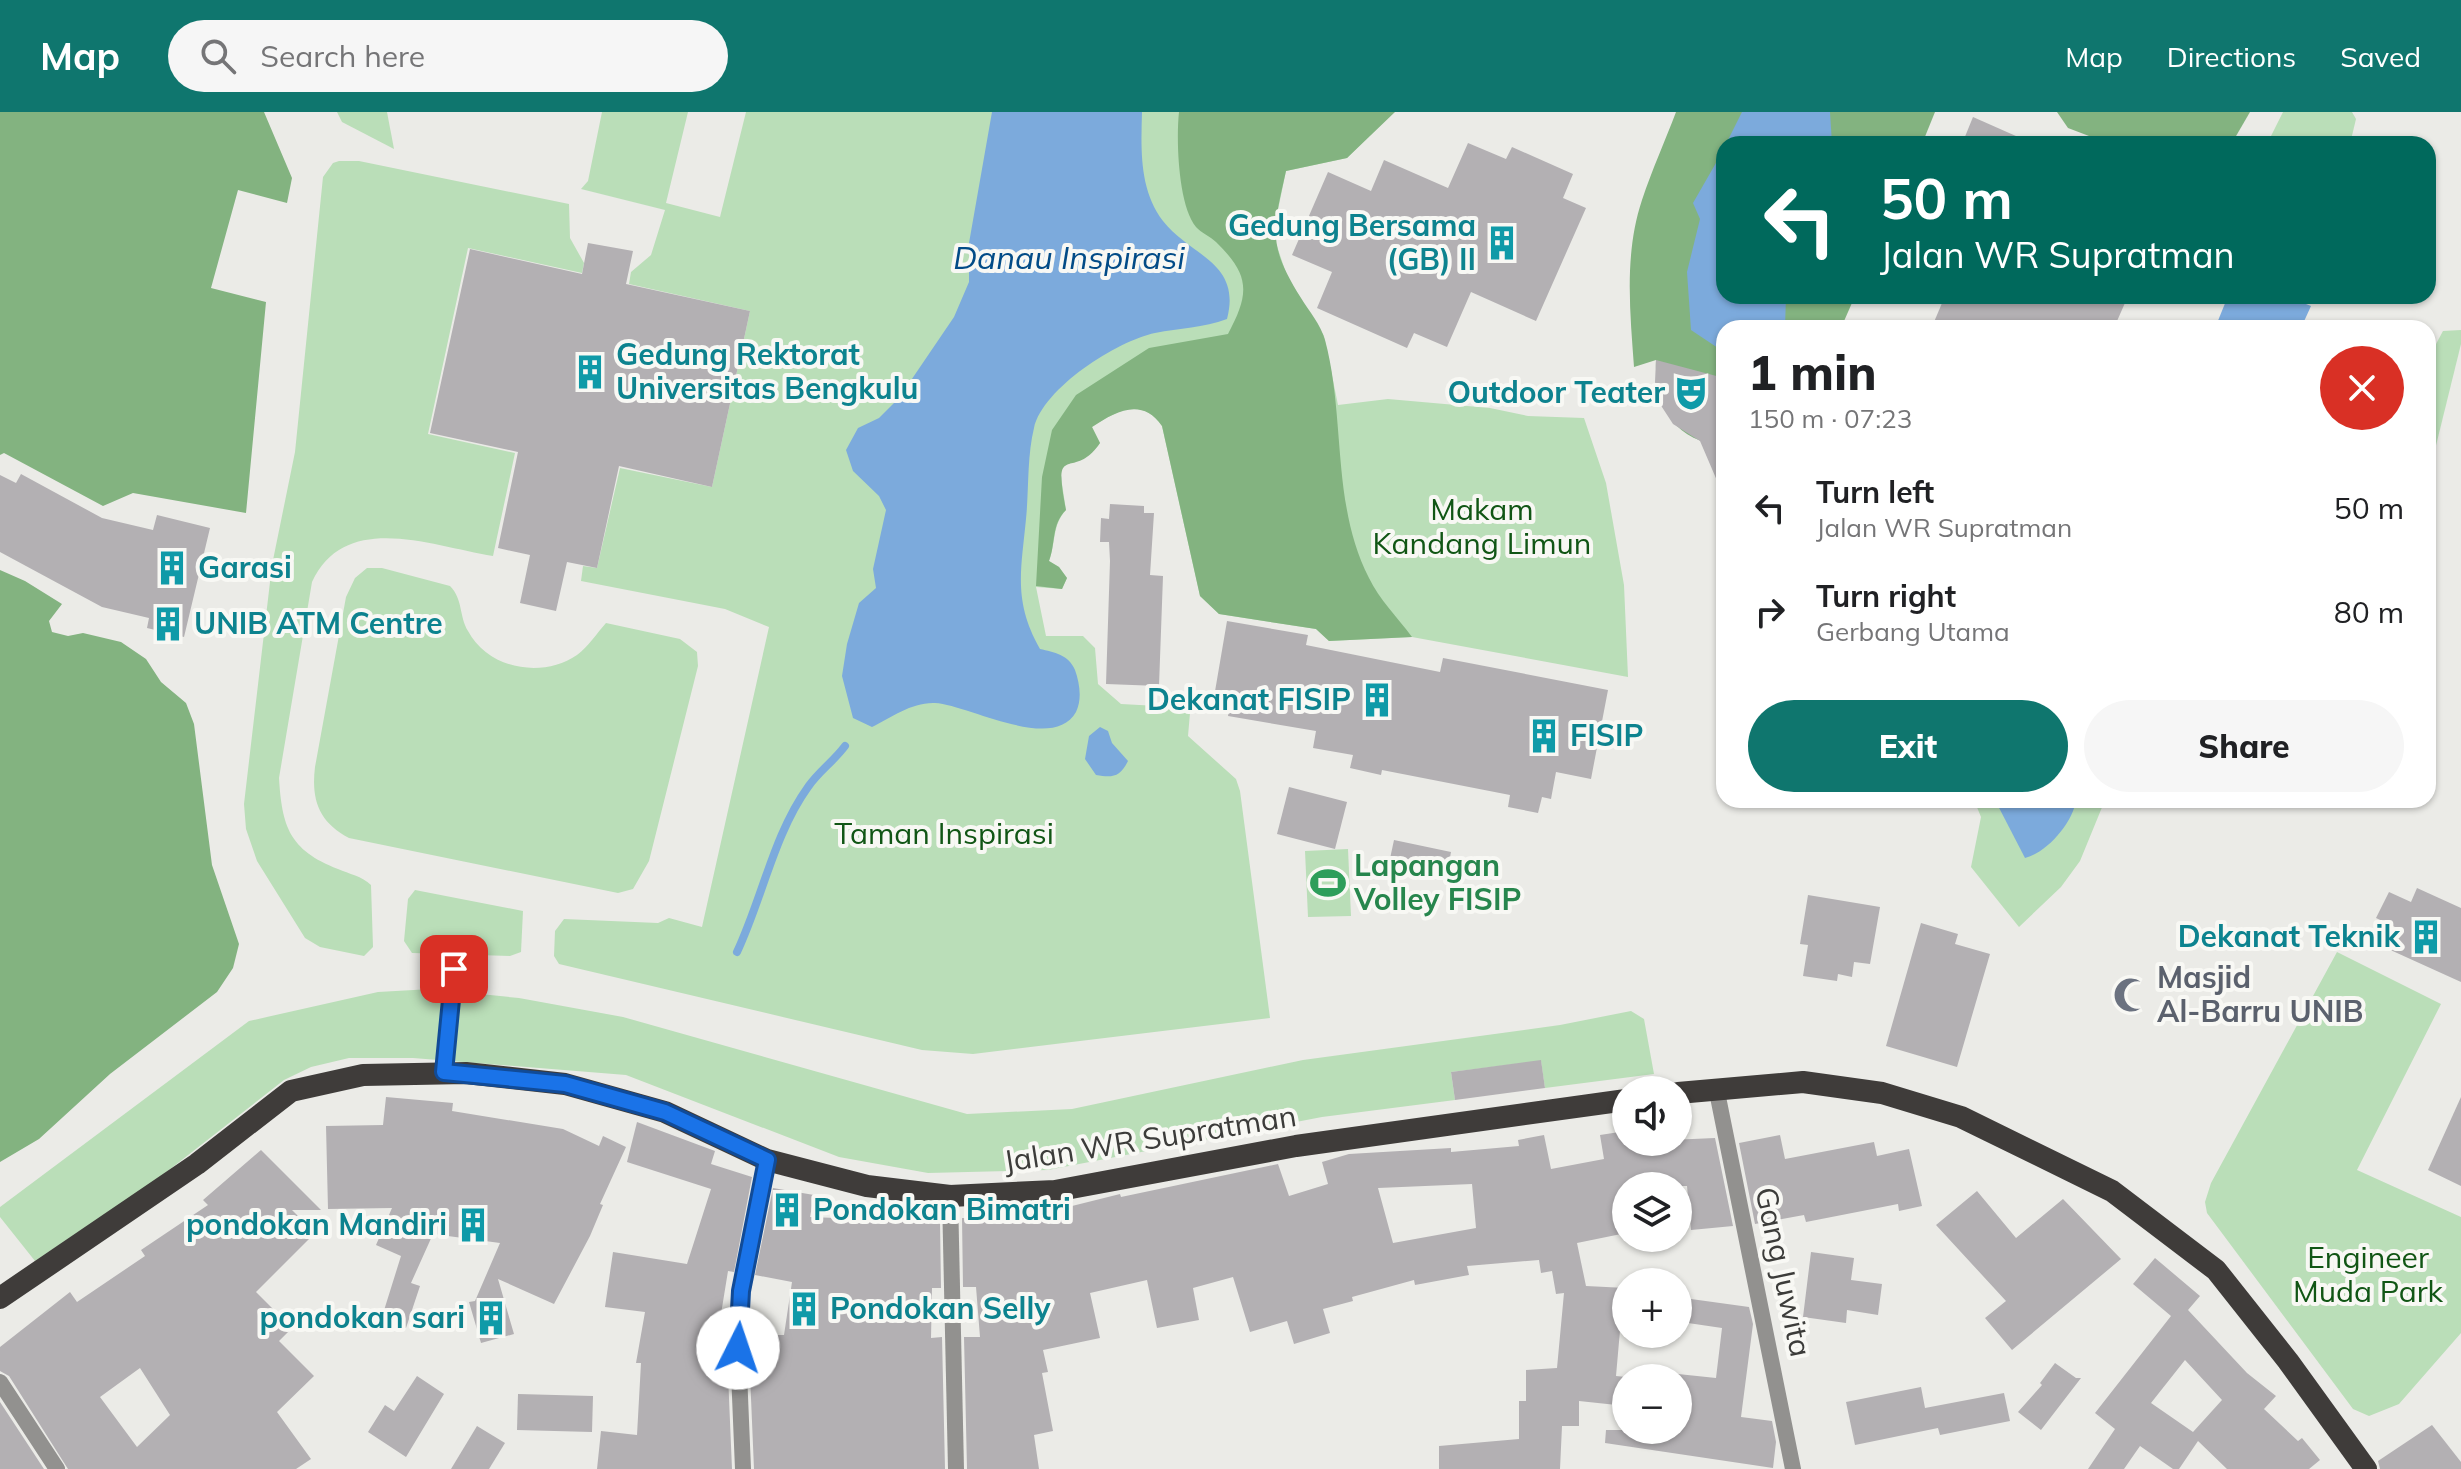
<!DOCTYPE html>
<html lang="en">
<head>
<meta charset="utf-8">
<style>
	:root { --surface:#fff; --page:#f6f6f6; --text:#202124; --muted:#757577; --accent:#0f766e }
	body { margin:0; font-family:Mulish,sans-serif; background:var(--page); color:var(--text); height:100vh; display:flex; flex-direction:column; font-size:30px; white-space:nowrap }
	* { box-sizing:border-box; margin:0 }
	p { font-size:26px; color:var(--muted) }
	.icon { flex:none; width:44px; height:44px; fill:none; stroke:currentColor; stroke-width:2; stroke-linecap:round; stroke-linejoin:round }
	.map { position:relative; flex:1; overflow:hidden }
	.side { position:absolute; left:1716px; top:208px; width:720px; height:488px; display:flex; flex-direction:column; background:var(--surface); border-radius:24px; box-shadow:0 2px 6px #0004 }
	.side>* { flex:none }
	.hud { position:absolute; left:1716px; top:24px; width:720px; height:168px; border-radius:24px; box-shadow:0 2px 6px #0004; background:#00695c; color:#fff; overflow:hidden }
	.controls { position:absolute; left:1612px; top:964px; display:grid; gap:16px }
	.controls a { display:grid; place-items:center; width:80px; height:80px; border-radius:50%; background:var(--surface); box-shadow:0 2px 6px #0004; font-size:40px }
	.pin { position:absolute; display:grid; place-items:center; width:68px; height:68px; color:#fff; margin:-34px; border-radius:16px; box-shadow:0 4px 12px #0006 }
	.me { position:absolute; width:88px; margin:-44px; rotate:4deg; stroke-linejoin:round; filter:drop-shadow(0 0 6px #0008) }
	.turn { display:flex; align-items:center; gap:28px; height:168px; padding:0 32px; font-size:36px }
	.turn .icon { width:104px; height:104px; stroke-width:2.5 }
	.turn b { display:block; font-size:56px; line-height:68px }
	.round { display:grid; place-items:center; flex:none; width:84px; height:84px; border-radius:42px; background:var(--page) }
	.summary { display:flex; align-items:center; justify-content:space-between; height:136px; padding:0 32px }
	h1 { font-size:48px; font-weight:800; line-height:60px }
	.action { display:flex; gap:16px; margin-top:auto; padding:16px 32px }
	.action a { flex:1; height:92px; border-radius:48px; background:var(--accent); color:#fff; font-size:32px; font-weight:800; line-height:92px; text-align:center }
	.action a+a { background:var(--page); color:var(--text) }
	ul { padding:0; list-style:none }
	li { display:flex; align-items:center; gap:24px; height:104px; padding:0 32px }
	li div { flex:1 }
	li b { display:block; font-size:30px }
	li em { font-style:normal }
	header { display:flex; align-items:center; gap:48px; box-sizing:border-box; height:112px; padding:0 40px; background:var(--accent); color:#fff }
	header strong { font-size:38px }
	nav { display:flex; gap:44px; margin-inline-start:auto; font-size:28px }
	.search { width:560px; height:72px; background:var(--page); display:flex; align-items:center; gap:20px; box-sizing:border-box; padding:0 28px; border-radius:44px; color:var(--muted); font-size:30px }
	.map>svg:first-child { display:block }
	.green { fill:#badeb8 }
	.forest { fill:#83b380 }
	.water { fill:#7caadc }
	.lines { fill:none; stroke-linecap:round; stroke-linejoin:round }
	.stream { stroke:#7caadc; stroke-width:8 }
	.building { fill:#b3b0b3; fill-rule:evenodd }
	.minor { stroke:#92918f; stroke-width:16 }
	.trunk { stroke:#3f3c3a; stroke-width:22 }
	.route-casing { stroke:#114b97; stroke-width:20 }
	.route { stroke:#1a73e8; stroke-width:14 }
	.labels { text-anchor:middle; stroke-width:8; stroke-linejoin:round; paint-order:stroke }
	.culture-label { font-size:30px; font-weight:bold; fill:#0d838f; stroke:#f8f8f4; text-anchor:end }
	.park-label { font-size:30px; fill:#115615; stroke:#f8f8f4 }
	.leisure-label { font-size:30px; font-weight:bold; fill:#27864d; stroke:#f8f8f4; text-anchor:start }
	.worship-label { font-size:30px; font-weight:bold; fill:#5b616d; stroke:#f8f8f4; text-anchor:start }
	.street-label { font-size:30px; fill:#3c3c3a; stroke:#f8f8f4 }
	.water-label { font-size:32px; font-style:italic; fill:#024b87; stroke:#f8f8f4 }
</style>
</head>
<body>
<header>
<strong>Map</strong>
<div class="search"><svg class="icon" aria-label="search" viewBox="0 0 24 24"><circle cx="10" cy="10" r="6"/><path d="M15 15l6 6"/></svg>Search here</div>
<nav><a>Map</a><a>Directions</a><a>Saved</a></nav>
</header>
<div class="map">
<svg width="2461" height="1357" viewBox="0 0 2461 1357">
	<rect width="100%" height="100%" fill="#ebebe7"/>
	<g class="green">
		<polygon points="337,0 387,0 394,37 342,10"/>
		<path d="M 602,0 L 688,0 L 666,91 L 720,105 L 746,0 L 1394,0 L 1347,46 L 1286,59 L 1273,122 L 1287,164 L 1324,224 L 1338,293 L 1388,287 L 1490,296 L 1528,304 L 1584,306 L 1606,371 L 1624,473 L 1628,565 L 1412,525 L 1329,529 L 1316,517 L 1219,502 L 1200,484 L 1162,314 C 1142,284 1116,299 1092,315 L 1100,331 C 1088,349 1071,345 1060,359 L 1066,398 C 1052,413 1056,431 1049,449 L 1059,455 L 1067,466 L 1062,477 L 1036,475 L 1046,524 L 1083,524 L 1095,536 L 1098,572 L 1121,592 L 1158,594 L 1190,601 L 1188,624 L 1236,667 L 1240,679 L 1270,906 L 973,942 L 922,938 L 559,852 L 554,844 L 555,819 L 564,807 L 658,811 L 669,806 L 702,815 L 769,515 L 725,497 L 581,469 L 583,454 L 597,456 L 620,356 L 712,375 L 750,199 L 629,172 L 631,160 L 651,143 L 665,98 L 581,77 L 588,69 Z"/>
		<polygon points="2283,0 2352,0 2356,7 2350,32 2267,32"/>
		<path d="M 339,49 L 359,49 L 569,92 L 570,126 L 584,151 L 582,161 L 468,136 L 428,322 L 515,341 L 493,444 C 432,434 345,398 312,470 L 279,666 C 282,714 289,738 338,757 C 349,762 362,764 371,773 L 373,835 L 364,844 L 320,835 L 305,826 L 257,749 L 246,717 L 244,692 L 272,453 L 295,340 L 323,65 L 333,51 Z"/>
		<polygon points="2461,218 2461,232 2428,366 2428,247 2443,219"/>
		<path d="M 367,456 L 382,456 L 450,474 C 463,487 459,504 468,519 C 488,557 542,567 577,543 C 588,535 597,521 606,511 L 680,527 L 697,540 L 698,554 L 649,749 L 633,777 L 618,781 L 349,726 C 319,710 311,688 315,655 L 346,485 L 355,466 Z"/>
		<polygon points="1974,688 2105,688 2080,749 2061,775 2019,815 1971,755 1981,705"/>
		<polygon points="1348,737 1351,804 1308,805 1305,739"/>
		<polygon points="415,778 523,799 521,840 510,844 412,841 404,829 408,787"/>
		<polygon points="2337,840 2441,892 2357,1058 2461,1105 2461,1221 2399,1292 2369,1304 2353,1297 2207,1101 2205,1090 2211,1071"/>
		<polygon points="431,877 519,886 623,905 967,1002 1072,997 1303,948 1560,913 1631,899 1644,907 1654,962 1545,976 1541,949 1451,960 1455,988 1322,1005 1048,1058 928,1061 839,1045 626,963 413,946 349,946 311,955 284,968 160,1065 35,1149 0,1105 0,1095 249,909 378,880"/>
	</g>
	<g class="forest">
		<polygon points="0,0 264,0 292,66 287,91 238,78 211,176 266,190 246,401 133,381 103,394 4,341 0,343"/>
		<path d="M 1179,0 L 1395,0 L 1347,46 L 1286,59 C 1273,118 1267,132 1301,186 C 1309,199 1321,213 1325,228 C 1346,306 1331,392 1369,466 C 1379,487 1398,506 1412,525 L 1329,529 L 1316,517 L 1219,502 L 1200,484 L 1162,314 C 1142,285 1116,299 1092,315 L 1100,331 C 1073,371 1052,326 1066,398 C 1051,413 1056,431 1049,449 L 1059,455 L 1067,466 L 1062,477 L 1036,474 L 1042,365 L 1052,318 L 1076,283 L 1149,236 L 1228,222 C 1250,181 1250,163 1216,130 C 1210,124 1201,121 1196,115 C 1178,93 1176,27 1179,0 Z"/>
		<path d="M 1676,0 L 1935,0 L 1922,32 L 1724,32 L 1724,184 L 1855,184 L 1841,216 L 1724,216 L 1724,333 C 1675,331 1654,293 1656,248 L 1634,255 C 1630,199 1624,142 1642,88 C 1652,58 1665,29 1676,0 Z"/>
		<polygon points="2057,0 2250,0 2232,31 2110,32 2068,16"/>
		<polygon points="0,458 25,469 62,492 49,509 52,520 68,524 83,521 121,530 146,547 161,570 186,591 194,612 212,753 239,832 233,856 217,880 110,962 39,1027 0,1050"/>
	</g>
	<g class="water">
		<path d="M 992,0 L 1142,0 C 1141,37 1139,78 1163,109 C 1190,144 1242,150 1227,207 C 1203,216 1180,216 1155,221 C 1117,229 1043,276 1034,316 C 1027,344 1029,378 1026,407 C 1021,459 1013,489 1040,537 C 1054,540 1069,543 1075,558 C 1080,572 1082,588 1076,600 C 1053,641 969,593 935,591 C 912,590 892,605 872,615 L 853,606 L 842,564 L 847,532 L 859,491 L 876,476 L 873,457 L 886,398 L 879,384 L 853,359 L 846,338 L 858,316 L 879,306 L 899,286 L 954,205 L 969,170 L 969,131 Z"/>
		<polygon points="1742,0 1830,0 1832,32 1726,32"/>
		<polygon points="1724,37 1724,184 1786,184 1785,216 1724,216 1724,240 1691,218 1687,160 1700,107 1693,91"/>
		<polygon points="2228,184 2286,184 2311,194 2301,216 2215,216"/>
		<path d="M 1100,615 L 1108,619 L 1112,631 L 1128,649 C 1120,665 1113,666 1096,663 L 1085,647 L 1089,624 Z"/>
		<path d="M 1995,688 L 2076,688 C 2073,710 2048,740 2025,746 Z"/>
	</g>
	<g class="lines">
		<path class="stream" d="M 737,840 C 762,787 774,722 808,675 C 818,660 834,649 845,634"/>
	</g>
	<g class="building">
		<polygon points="1973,5 2034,32 1962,32"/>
		<polygon points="1468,31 1506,47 1512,35 1573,62 1563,86 1586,96 1536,209 1471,180 1447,235 1414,221 1407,236 1317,196 1332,160 1292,143 1328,60 1371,79 1384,48 1448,76"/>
		<polygon points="588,131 633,139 626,172 750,199 712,375 619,354 597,456 567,450 556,499 520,491 530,443 498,436 518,340 430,321 470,137 582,162"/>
		<polygon points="1945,184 2128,184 2114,216 1947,216 1934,210"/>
		<polygon points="1656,248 1724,266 1724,385 1700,329 1673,312 1660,292 1655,270"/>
		<polygon points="21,362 102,406 153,418 157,403 210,416 184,525 147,516 149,506 102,495 0,440 0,363 16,371"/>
		<polygon points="1110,392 1144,394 1144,401 1154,401 1150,463 1163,464 1159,574 1106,572 1110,449 1109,430 1100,430 1101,406 1109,407"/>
		<polygon points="1227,509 1308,523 1306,533 1440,560 1443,546 1608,578 1591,667 1556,660 1551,687 1542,685 1538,701 1508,695 1510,683 1382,658 1381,663 1350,656 1353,643 1313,636 1316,619 1228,604 1230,594 1213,591"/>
		<polygon points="1289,675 1347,690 1335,737 1277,722"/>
		<polygon points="1394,728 1451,740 1446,768 1388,756"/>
		<polygon points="2417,776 2461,796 2461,870 2386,836 2395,815 2376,806 2389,780 2411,790"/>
		<polygon points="1808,783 1880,795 1870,852 1854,850 1852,865 1838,862 1837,869 1803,864 1808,833 1800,832"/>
		<polygon points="1921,811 1958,822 1955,832 1990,842 1957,955 1886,934"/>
		<polygon points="1541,948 1545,976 1455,988 1451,960"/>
		<polygon points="386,985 453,991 452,999 563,1017 599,1034 603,1024 626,1035 600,1092 603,1093 590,1124 554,1192 498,1167 514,1222 481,1231 469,1190 475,1189 500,1131 433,1122 411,1171 420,1174 406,1216 381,1208 401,1144 376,1133 392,1096 328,1097 326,1014 383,1013"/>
		<polygon points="2461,985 2461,1074 2428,1058"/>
		<polygon points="637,1010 715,1039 711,1052 752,1065 734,1160 728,1159 715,1239 727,1239 732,1357 597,1357 601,1319 637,1323 641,1251 636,1251 645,1200 605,1195 613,1140 687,1152 711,1077 627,1050"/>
		<path d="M 1626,1019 L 1626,1030 L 1715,1026 L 1733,1114 L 1691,1118 L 1687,1074 L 1626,1074 L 1626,1121 L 1577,1131 L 1586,1174 L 1626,1176 L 1626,1208 L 1621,1207 L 1616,1264 L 1626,1265 L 1626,1294 L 1579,1289 L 1579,1314 L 1562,1314 L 1560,1357 L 1439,1357 L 1439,1334 L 1519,1327 L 1519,1289 L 1526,1289 L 1526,1258 L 1557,1256 L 1564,1181 L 1556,1182 L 1552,1159 L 1541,1161 L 1539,1148 L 1467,1154 L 1469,1163 L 1415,1173 L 1414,1168 L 1352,1185 L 1353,1189 L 1323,1197 L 1330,1221 L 1294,1232 L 1287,1209 L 1250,1220 L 1233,1165 L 1193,1176 L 1199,1208 L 1157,1216 L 1147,1168 L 1090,1181 L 1100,1226 L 1043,1238 L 1048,1260 L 1042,1261 L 1053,1319 L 1034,1323 L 1039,1357 L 967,1357 L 964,1225 L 980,1225 L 976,1175 L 963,1175 L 962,1106 L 1016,1108 L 1120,1082 L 1121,1085 L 1278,1052 L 1289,1084 L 1328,1072 L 1322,1050 L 1349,1042 L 1451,1036 L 1451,1040 L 1519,1034 L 1518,1028 L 1544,1023 L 1551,1057 L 1604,1047 L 1600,1023 ZM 1472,1072 L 1476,1116 L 1393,1131 L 1378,1076 Z"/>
		<polygon points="1780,1023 1785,1047 1874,1030 1877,1044 1909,1037 1922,1094 1899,1099 1898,1092 1806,1110 1804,1103 1755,1112 1739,1031"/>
		<path d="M 261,1038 L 321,1098 L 292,1098 L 315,1121 L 256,1180 L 292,1216 L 279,1229 L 314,1264 L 277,1300 L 311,1347 L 296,1357 L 68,1357 L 9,1264 L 0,1259 L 0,1235 L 70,1180 L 77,1190 L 145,1144 L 141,1138 L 208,1093 L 203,1088 ZM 140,1256 L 170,1303 L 137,1335 L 100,1285 Z"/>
		<polygon points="773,1076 814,1083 810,1105 940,1110 941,1176 932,1176 931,1226 942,1225 945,1357 754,1357 749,1239 766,1239 766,1223 784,1223 792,1170 755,1163"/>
		<polygon points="1977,1079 2016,1126 2063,1087 2121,1147 2012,1238 1985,1206 2006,1189 1936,1113"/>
		<polygon points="1811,1140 1854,1146 1851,1168 1882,1172 1878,1203 1847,1198 1846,1211 1803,1205"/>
		<path d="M 2155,1146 L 2200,1184 L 2188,1198 L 2247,1261 L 2276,1284 L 2264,1297 L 2298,1329 L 2302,1326 L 2320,1348 L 2309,1357 L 2227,1357 L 2198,1329 L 2179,1357 L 2173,1357 L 2140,1334 L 2124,1357 L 2088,1357 L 2115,1317 L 2095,1301 L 2171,1204 L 2133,1172 ZM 2185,1248 L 2222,1288 L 2193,1320 L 2151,1291 Z"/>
		<polygon points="1691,1187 1749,1195 1753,1212 1741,1305 1772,1309 1776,1330 1773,1356 1605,1331 1606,1318 1678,1318 1678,1262 1716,1266 1722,1216 1688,1211"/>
		<polygon points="2055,1251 2076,1266 2081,1266 2041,1318 2018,1300 2042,1273 2040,1271"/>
		<polygon points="417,1264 444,1282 406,1345 368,1320 385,1293 394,1299"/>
		<polygon points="1921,1275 1925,1296 2004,1281 2010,1309 1940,1323 1938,1316 1855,1333 1846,1290"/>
		<polygon points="518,1282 593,1284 592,1320 517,1318"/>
		<polygon points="0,1290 44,1357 0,1357"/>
		<polygon points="2432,1313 2461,1350 2461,1357 2380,1357 2378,1349"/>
		<polygon points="477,1314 505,1331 489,1357 451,1357"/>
	</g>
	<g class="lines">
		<g class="minor">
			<polyline points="444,960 454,857"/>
			<polyline points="1716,975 1793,1357"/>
			<polyline points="950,1084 956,1357"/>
			<polyline points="0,1270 57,1357"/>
			<polyline points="743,1357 738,1236 741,1179 767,1048"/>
		</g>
		<g class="trunk">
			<polyline points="1678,981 1803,970 1882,981 1961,1005 2112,1079 2216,1158 2288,1249 2366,1357"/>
			<polyline points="0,1186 197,1052 291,979 363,963 466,961 565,972 665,1000 767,1048 867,1074 950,1084 1055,1079 1296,1034 1626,988"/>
		</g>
	</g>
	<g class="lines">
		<g class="route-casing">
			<polyline id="route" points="454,857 444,960 565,972 665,1000 767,1048 741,1179 738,1236"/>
		</g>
		<use href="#route" class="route"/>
	</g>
	<defs>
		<g id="building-bare" transform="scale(2.76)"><path d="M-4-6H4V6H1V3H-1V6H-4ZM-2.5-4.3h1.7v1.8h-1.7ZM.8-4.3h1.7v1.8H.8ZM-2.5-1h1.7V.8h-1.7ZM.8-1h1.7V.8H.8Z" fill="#0f9aa8" stroke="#f8f8f4" stroke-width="2.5" paint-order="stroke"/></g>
		<g id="theatre-bare" transform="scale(2.76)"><path d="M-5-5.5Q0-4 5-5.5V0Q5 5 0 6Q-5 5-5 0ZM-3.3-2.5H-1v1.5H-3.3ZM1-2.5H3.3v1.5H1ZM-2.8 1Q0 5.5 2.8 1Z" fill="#0f9aa8" stroke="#f8f8f4" stroke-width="2.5" paint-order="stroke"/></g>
		<g id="stadium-bare" transform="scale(2.76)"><path d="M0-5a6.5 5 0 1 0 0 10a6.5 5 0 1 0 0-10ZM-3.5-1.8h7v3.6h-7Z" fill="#2e9e5b" stroke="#f8f8f4" stroke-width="2.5" paint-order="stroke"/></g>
		<g id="mosque-bare" transform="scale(2.76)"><path d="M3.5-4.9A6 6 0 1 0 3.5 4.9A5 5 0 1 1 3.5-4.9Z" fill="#6b7280" stroke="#f8f8f4" stroke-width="2.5" paint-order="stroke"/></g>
	</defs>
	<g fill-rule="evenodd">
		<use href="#building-bare" x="1502" y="131"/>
		<use href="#building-bare" x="590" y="260"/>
		<use href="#theatre-bare" x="1691" y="281"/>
		<use href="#building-bare" x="172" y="456"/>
		<use href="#building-bare" x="168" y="512"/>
		<use href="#building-bare" x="1377" y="588"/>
		<use href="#building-bare" x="1544" y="624"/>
		<use href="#stadium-bare" x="1328" y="771"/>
		<use href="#building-bare" x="2426" y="825"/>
		<use href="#mosque-bare" x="2131" y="883"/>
		<use href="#building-bare" x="787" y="1098"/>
		<use href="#building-bare" x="473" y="1113"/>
		<use href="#building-bare" x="804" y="1197"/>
		<use href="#building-bare" x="491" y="1206"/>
	</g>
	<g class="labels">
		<g class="culture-label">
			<text x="1476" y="124">Gedung Bersama<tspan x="1476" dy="34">(GB) II</tspan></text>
			<text x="616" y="253" text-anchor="start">Gedung Rektorat<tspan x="616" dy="34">Universitas Bengkulu</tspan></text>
			<text x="1665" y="291">Outdoor Teater</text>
			<text x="198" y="466" text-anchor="start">Garasi</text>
			<text x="194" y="522" text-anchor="start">UNIB ATM Centre</text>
			<text x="1351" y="598">Dekanat FISIP</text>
			<text x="1570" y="634" text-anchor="start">FISIP</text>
			<text x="2400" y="835">Dekanat Teknik</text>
			<text x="813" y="1108" text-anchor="start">Pondokan Bimatri</text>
			<text x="447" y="1123">pondokan Mandiri</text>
			<text x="830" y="1207" text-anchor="start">Pondokan Selly</text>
			<text x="465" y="1216">pondokan sari</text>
		</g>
		<g class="park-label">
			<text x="1482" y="408">Makam<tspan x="1482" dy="34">Kandang Limun</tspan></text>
			<text x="944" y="732">Taman Inspirasi</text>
			<text x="2368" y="1156">Engineer<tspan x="2368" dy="34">Muda Park</tspan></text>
		</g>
		<g class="leisure-label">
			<text x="1354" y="764">Lapangan<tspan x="1354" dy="34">Volley FISIP</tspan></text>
		</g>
		<g class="worship-label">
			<text x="2157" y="876">Masjid<tspan x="2157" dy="34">Al-Barru UNIB</tspan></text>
		</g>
		<g class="street-label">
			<text transform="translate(1150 1027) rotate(-9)" y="10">Jalan WR Supratman</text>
			<text transform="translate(1783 1160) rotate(78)" y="10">Gang Juwita</text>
		</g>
		<g class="water-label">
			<text x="1069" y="157">Danau Inspirasi</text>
		</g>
	</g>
</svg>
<div class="controls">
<a><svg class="icon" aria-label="sound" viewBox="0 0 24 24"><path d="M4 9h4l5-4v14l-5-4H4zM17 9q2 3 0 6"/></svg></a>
<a><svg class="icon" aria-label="layers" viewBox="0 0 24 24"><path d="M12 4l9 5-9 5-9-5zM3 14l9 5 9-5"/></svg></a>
<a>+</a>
<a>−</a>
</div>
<div class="pin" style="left:454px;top:857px;background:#d93025"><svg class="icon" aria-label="arrive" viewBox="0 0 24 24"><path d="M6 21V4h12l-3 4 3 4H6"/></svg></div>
<svg class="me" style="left:738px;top:1236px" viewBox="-20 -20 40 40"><circle r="19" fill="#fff"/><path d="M0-13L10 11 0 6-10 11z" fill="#1a73e8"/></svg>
<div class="hud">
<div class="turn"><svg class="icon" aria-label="left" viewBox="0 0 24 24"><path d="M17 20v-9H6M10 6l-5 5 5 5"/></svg><div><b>50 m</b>Jalan WR Supratman</div></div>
</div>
<section class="side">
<div class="summary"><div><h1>1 min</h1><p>150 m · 07:23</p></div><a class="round" style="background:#d93025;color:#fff"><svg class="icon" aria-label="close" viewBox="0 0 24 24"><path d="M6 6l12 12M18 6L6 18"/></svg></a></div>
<ul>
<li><svg class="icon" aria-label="left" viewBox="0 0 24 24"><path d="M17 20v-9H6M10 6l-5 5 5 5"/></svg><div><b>Turn left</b><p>Jalan WR Supratman</p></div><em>50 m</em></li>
<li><svg class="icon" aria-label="right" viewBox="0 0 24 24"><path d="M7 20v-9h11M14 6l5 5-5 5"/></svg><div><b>Turn right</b><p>Gerbang Utama</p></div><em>80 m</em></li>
</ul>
<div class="action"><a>Exit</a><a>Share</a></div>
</section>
</div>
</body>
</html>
